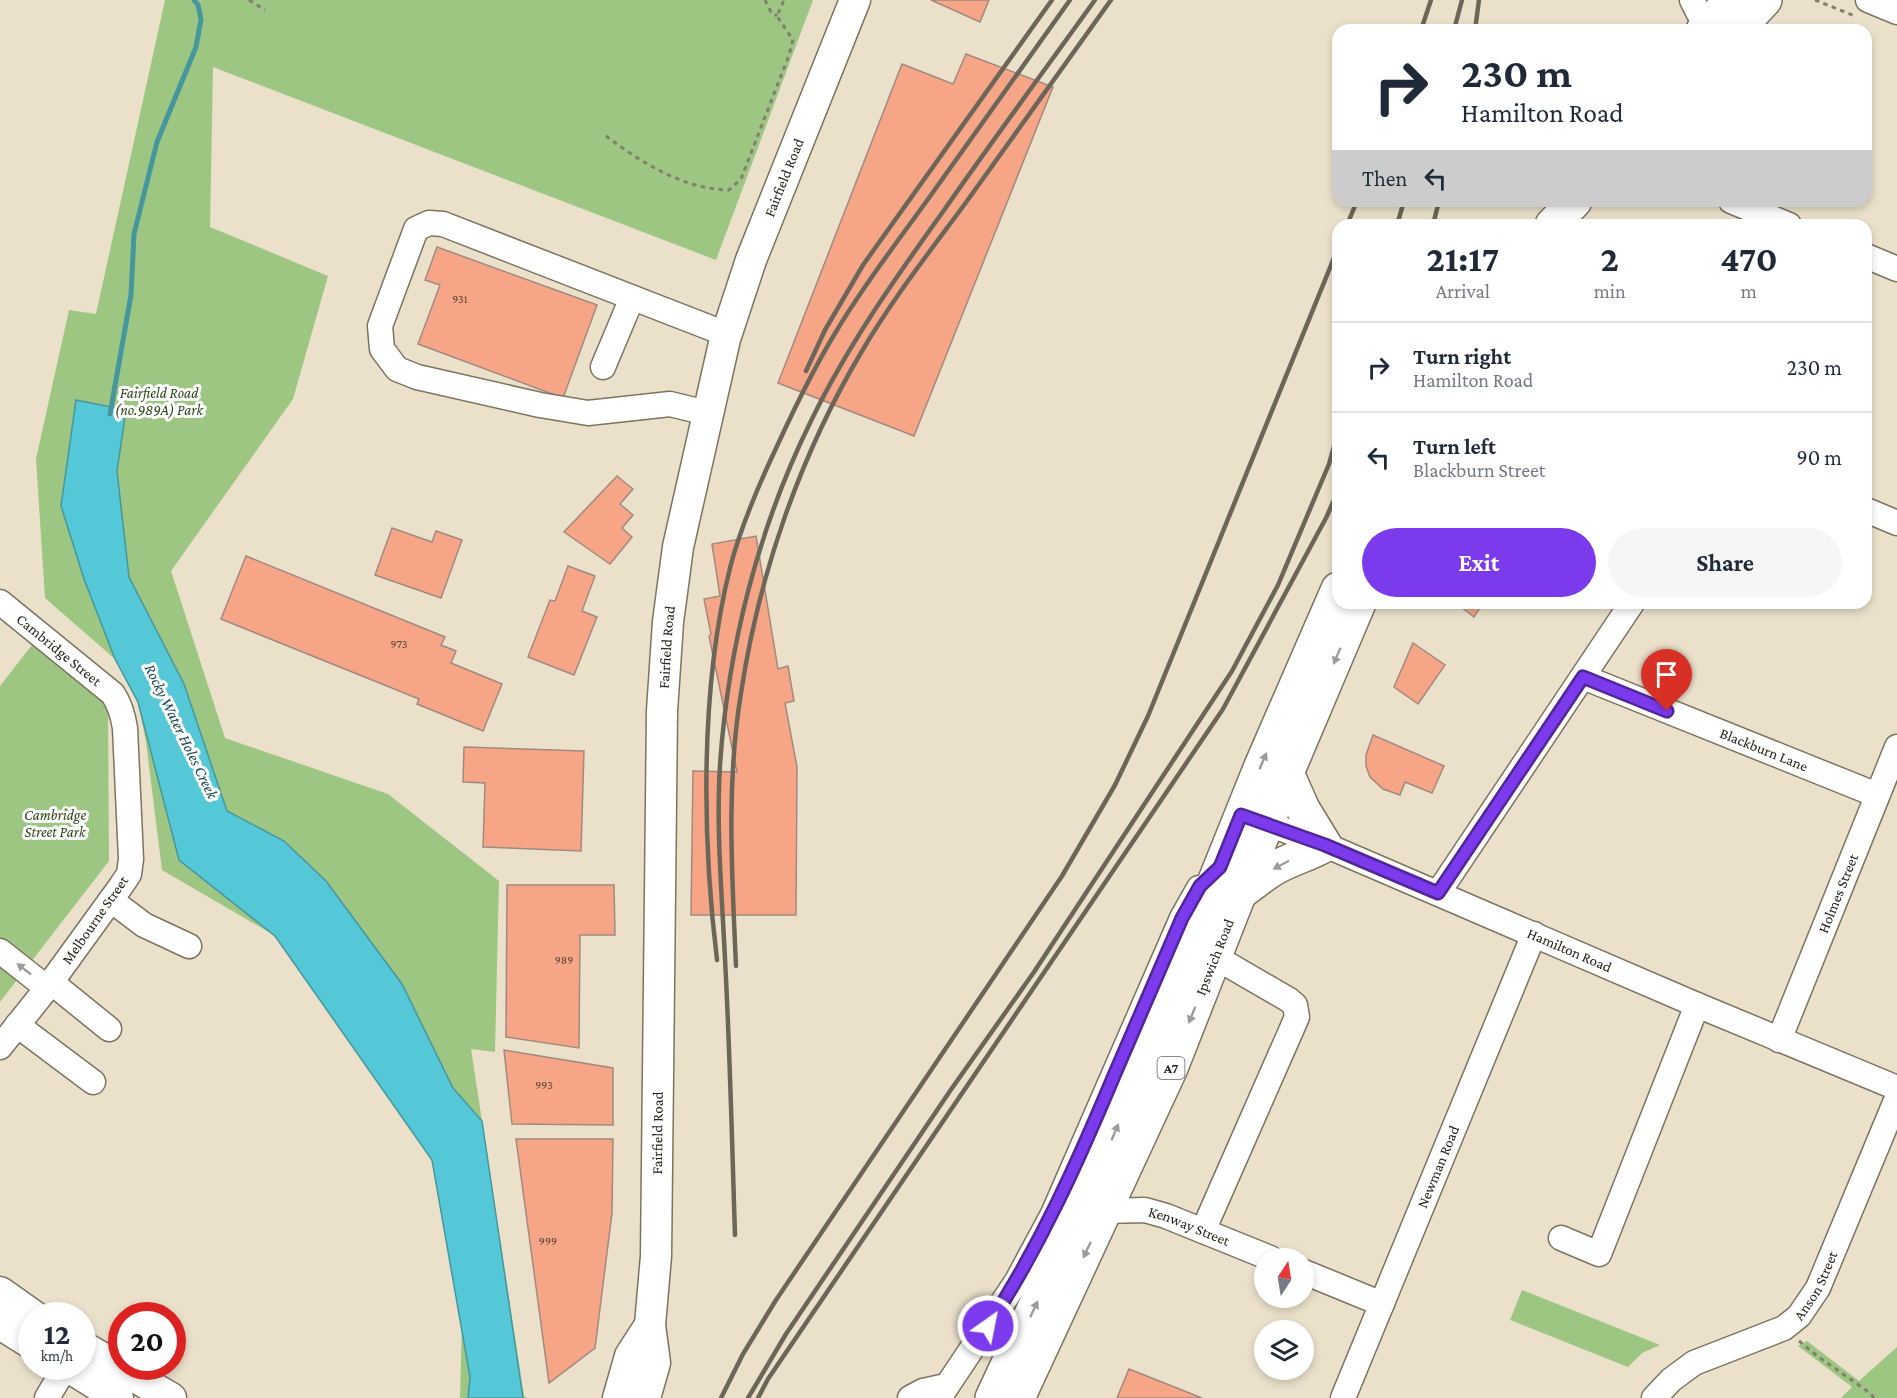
<!DOCTYPE html>
<html lang="en">
<head>
<meta charset="utf-8">
<style>
	:root { --surface:#fff; --page:#f6f6f7; --text:#1f2937; --muted:#747a83; --line:#e0e1e3; --accent:#7c3aed }
	body { margin:0; font-family:"Crimson Pro",serif; background:var(--page); color:var(--text); height:100vh; display:flex; flex-direction:column; font-size:22px; white-space:nowrap }
	* { box-sizing:border-box; margin:0 }
	p { font-size:20px; color:var(--muted) }
	.icon { flex:none; width:33px; height:33px; fill:none; stroke:currentColor; stroke-width:2; stroke-linecap:round; stroke-linejoin:round }
	.map { position:relative; flex:1; overflow:hidden }
	.details { position:absolute; left:1332px; top:219px; width:540px; height:390px; display:flex; flex-direction:column; background:var(--surface); border-radius:18px; box-shadow:0 3px 9px #0003 }
	.details>* { flex:none }
	.banner { position:absolute; left:1332px; top:24px; width:540px; height:183px; border-radius:18px; box-shadow:0 3px 9px #0003; background:#fff; color:var(--text); overflow:hidden }
	.needle { width:39px; rotate:12deg }
	.tools { position:absolute; left:1254px; top:1248px; display:grid; gap:12px }
	.tools a { display:grid; place-items:center; width:60px; height:60px; border-radius:50%; background:var(--surface); box-shadow:0 3px 9px #0003; font-size:30px }
	.speed { position:absolute; left:18px; top:1302px; display:flex; gap:12px; font-size:30px; font-weight:700; text-align:center }
	.speed>* { display:grid; place-content:center; width:78px; height:78px; border-radius:50%; background:var(--surface); box-shadow:0 3px 9px #0003; line-height:1 }
	.speed small { font-size:15px; font-weight:400 }
	.speed .limit { border:9px solid #d22; background:#fff; color:#111 }
	.pin { position:absolute; display:grid; place-items:center; width:51px; height:51px; color:#fff; margin:-62px -26px; border-radius:50% 50% 50% 0; rotate:-45deg; box-shadow:0 0 6px #0007 }
	.pin .icon { rotate:45deg }
	.me { position:absolute; width:66px; margin:-33px; rotate:33deg; stroke-linejoin:round; filter:drop-shadow(0 0 4px #0008) }
	.turn { display:flex; align-items:center; gap:21px; height:126px; padding:0 30px; font-size:27px }
	.turn .icon { width:78px; height:78px; stroke-width:2.5 }
	.turn b { display:block; font-size:42px; line-height:51px }
	.then { display:flex; align-items:center; height:57px; padding:0 30px; background:#0003; gap:12px; font-size:22px }
	.eta { display:flex; justify-content:space-evenly; align-items:center; height:102px; text-align:center }
	.eta b { font-size:36px; font-weight:700; line-height:42px }
	.action { display:flex; gap:12px; margin-top:auto; padding:12px 30px }
	.action a { flex:1; height:69px; border-radius:36px; background:var(--accent); color:#fff; font-size:24px; font-weight:700; line-height:69px; text-align:center }
	.action a+a { background:var(--page); color:var(--text) }
	ul { padding:0; list-style:none }
	li { display:flex; align-items:center; gap:18px; height:90px; padding:0 30px; border-top:2px solid var(--line) }
	li div { flex:1 }
	li b { display:block; font-size:22px }
	li em { font-style:normal }
	.map>svg:first-child { display:block }
	.green { fill:#9cc681 }
	.water { fill:#54c8d7; stroke:#46969e; stroke-width:1.5 }
	.lines { fill:none; stroke-linecap:round; stroke-linejoin:round }
	.stream { stroke:#46969e; stroke-width:5 }
	.building { fill:#f6a686; stroke:#a18980; stroke-width:1.5 }
	.minor-casing { stroke:#7c745f; stroke-width:27 }
	.major-casing { stroke:#7c745f; stroke-width:33 }
	.highway-casing { stroke:#7c745f; stroke-width:36 }
	.path { stroke:#847e6f; stroke-width:3; stroke-dasharray:4.5 4.5; stroke-linecap:butt }
	.minor { stroke:#fff; stroke-width:24 }
	.major { stroke:#fff; stroke-width:30 }
	.highway { stroke:#fff; stroke-width:33 }
	.rail { stroke:#6c6659; stroke-width:4.5 }
	.oneway { fill:#9d9c98 }
	.route-casing { stroke:#51269a; stroke-width:15 }
	.route { stroke:#7c3aed; stroke-width:10 }
	.labels { text-anchor:middle; stroke-width:6; stroke-linejoin:round; paint-order:stroke }
	.number-label { font-size:12px; fill:#594334 }
	.shield { fill:#fff; stroke:#66645e; stroke-width:1.5 }
	.shield-label { font-size:14px; font-weight:bold; fill:#252219 }
	.street-label { font-size:15px; fill:#252219; stroke:#fff }
	.park-label { font-size:15px; font-style:italic; fill:#2c4716; stroke:#fff }
	.water-label { font-size:16px; font-style:italic; fill:#13474e; stroke:#fff }
</style>
</head>
<body>
<div class="map">
<svg width="1897" height="1398" viewBox="0 0 1897 1398">
	<rect width="100%" height="100%" fill="#ebe1cb"/>
	<g class="green">
		<polygon points="165,0 813,0 716,260 213,67 210,227 328,276 293,399 171,571 225,738 388,794 499,881 495,1052 471,1049 524,1396 527,1398 460,1398 462,1322 432,1160 279,938 162,870 146,742 138,702 115,659 45,598 36,459 69,310 96,314"/>
		<polygon points="32,645 108,703 109,861 0,1002 0,686"/>
		<polygon points="1522,1290 1660,1345 1642,1353 1628,1367 1510,1320"/>
		<polygon points="1807,1341 1859,1381 1897,1347 1897,1398 1841,1398 1852,1387 1798,1346"/>
	</g>
	<polygon class="water" points="76,400 126,410 117,471 129,577 184,684 227,811 284,841 326,881 402,984 453,1088 482,1121 523,1398 468,1398 470,1377 432,1160 275,936 179,860 138,702 115,659 84,579 61,506"/>
	<g class="lines">
		<polyline class="stream" points="110,414 131,295 134,234 157,142 196,47 201,19 198,5 194,0"/>
	</g>
	<g class="building">
		<polygon points="931,0 989,0 980,22"/>
		<polygon points="966,54 1053,87 914,436 778,383 902,64 953,84"/>
		<polygon points="437,247 597,305 563,398 418,344 440,285 425,280"/>
		<polygon points="617,476 633,489 620,504 633,515 622,528 632,537 610,564 564,532"/>
		<polygon points="392,528 432,542 436,531 462,540 441,598 375,575"/>
		<polygon points="756,536 778,669 788,666 794,701 785,703 797,767 796,915 691,915 693,771 737,772 709,636 711,634 704,599 720,596 712,544"/>
		<polygon points="246,556 445,637 441,645 456,651 451,663 502,684 483,731 417,704 419,699 221,619"/>
		<polygon points="568,566 595,576 582,611 597,617 574,675 528,657 550,600 555,601"/>
		<polygon points="1456,603 1483,603 1474,617"/>
		<polygon points="1413,643 1445,665 1418,704 1394,687"/>
		<polygon points="1373,735 1444,766 1432,793 1405,782 1400,795 1383,789 1370,777 1366,766 1366,755"/>
		<polygon points="464,747 584,751 581,851 483,847 485,783 463,782"/>
		<polygon points="507,885 614,885 615,935 580,935 579,1048 506,1037"/>
		<polygon points="504,1050 613,1068 613,1125 512,1124"/>
		<polygon points="516,1139 613,1139 612,1213 595,1348 549,1383"/>
		<polygon points="1129,1369 1202,1398 1117,1398"/>
	</g>
	<g class="lines">
		<g class="minor-casing">
			<g id="minor">
				<polyline points="1692,0 1698,12 1708,25"/>
				<polyline points="1868,0 1897,12"/>
				<polyline points="1731,201 1789,225"/>
				<polyline points="1866,256 1897,269"/>
				<polyline points="603,367 632,298"/>
				<polyline points="707,413 670,404 588,413 540,405 417,377 397,369 382,349 380,326 416,229 429,223 443,224 726,334"/>
				<polyline points="1866,510 1897,523"/>
				<path id="s1" d="M 0,602 L 113,694 C 120,705 123,715 125,728 L 131,859 L 129,874 L 121,886 L 47,988 L 0,1047"/>
				<path id="s2" d="M 1583,677 L 1877,795"/>
				<path id="s3" d="M 1252,818 L 1325,845 L 1697,1005 L 1897,1088"/>
				<polyline points="1438,893 1632,603"/>
				<polyline points="111,900 144,925 189,946"/>
				<polyline points="0,951 47,988"/>
				<polyline points="51,982 109,1029"/>
				<polyline points="17,1025 93,1082"/>
				<path id="s4" d="M 1779,1040 L 1897,747"/>
				<path id="s5" d="M 1105,1211 L 1145,1210 L 1166,1216 L 1270,1258"/>
				<polyline points="1203,1231 1297,1017 1295,1005 1289,1000 1215,957"/>
				<polyline points="1561,1238 1599,1254 1697,1005"/>
				<polyline points="1304,1272 1382,1304"/>
				<polyline points="47,1398 66,1366"/>
				<polyline points="910,1398 923,1391 946,1386"/>
				<polyline points="939,1398 1017,1281 1053,1214 1182,918 1199,888"/>
				<path id="s6" d="M 1343,1398 L 1534,934"/>
				<path id="s7" d="M 1654,1398 L 1671,1380 L 1694,1363 L 1784,1328 L 1799,1316 L 1818,1288 L 1897,1098"/>
			</g>
		</g>
		<g class="major-casing">
			<g id="major">
				<polyline points="0,1292 34,1316"/>
				<polyline points="0,1324 32,1344"/>
				<polyline points="82,1346 171,1398"/>
				<polyline points="67,1366 118,1398"/>
				<polyline points="618,1398 630,1356 650,1325"/>
				<path id="s8" d="M 645,1398 L 655,1363 L 650,1325 L 656,1256 L 662,711 L 668,622 L 678,547 L 725,339 L 751,260 L 855,0"/>
			</g>
		</g>
		<g class="highway-casing">
			<g id="highway">
				<polyline points="1703,30 1731,0"/>
				<polyline points="1737,30 1765,0"/>
				<polyline points="1552,225 1575,201"/>
				<path d="M 1241,892 C 1253,884 1264,874 1277,867 C 1293,858 1310,854 1325,845 L 1303,809 L 1287,773"/>
				<polyline points="992,1398 1096,1176 1261,766 1338,589"/>
				<path id="s9" d="M 1018,1398 L 1171,1068 L 1287,773 L 1359,603"/>
			</g>
		</g>
		<g class="path">
			<polyline points="249,0 265,10"/>
			<polyline points="765,0 771,12 777,16"/>
			<polyline points="1815,0 1855,16"/>
			<path d="M 606,136 C 642,163 683,189 729,190 L 741,179 L 789,55 L 793,40 L 777,16 L 784,0"/>
			<polyline points="1799,1341 1816,1355 1870,1393 1874,1398"/>
		</g>
		<use href="#minor" class="minor"/>
		<use href="#major" class="major"/>
		<use href="#highway" class="highway"/>
		<g class="rail">
			<polyline points="1421,30 1431,0"/>
			<polyline points="1454,30 1462,0"/>
			<polyline points="1475,30 1479,0"/>
			<polyline points="1347,225 1357,201"/>
			<polyline points="1397,225 1404,201"/>
			<polyline points="1433,225 1439,201"/>
			<polyline points="806,371 825,330 863,265 1052,0"/>
			<path d="M 717,960 C 702,837 700,688 730,568 C 741,525 759,484 778,444 C 795,407 813,370 834,335 C 863,286 898,241 931,195 C 977,130 1024,65 1070,0"/>
			<path d="M 736,966 C 732,875 726,784 741,693 C 759,574 800,455 862,351 C 893,298 931,250 967,201 C 1015,134 1063,67 1111,0"/>
			<path d="M 735,1235 C 732,1143 730,1051 725,959 C 722,895 716,829 720,765 C 728,647 758,529 810,423 C 846,348 894,280 942,213 C 992,141 1044,71 1095,0"/>
			<polyline points="721,1398 743,1354 776,1300 1062,876 1115,785 1148,716 1338,248"/>
			<polyline points="748,1398 786,1334 950,1091 1034,972 1232,671 1278,585 1329,464 1338,432"/>
			<polyline points="758,1398 768,1379 1223,709 1326,518 1338,491"/>
		</g>
	</g>
	<defs><path id="oneway-solid" d="M-6-.8H1V-3.2L6.5 0L1 3.2V.8H-6Z" transform="scale(1.5)"/></defs>
	<g class="oneway">
		<use href="#oneway-solid" transform="translate(1337 656) rotate(113)"/>
		<use href="#oneway-solid" transform="translate(1263 761) rotate(-67)"/>
		<use href="#oneway-solid" transform="translate(1281 865) rotate(152)"/>
		<use href="#oneway-solid" transform="translate(24 969) rotate(-142)"/>
		<use href="#oneway-solid" transform="translate(1192 1015) rotate(112)"/>
		<use href="#oneway-solid" transform="translate(1115 1132) rotate(-67)"/>
		<use href="#oneway-solid" transform="translate(1087 1250) rotate(115)"/>
		<use href="#oneway-solid" transform="translate(1034 1309) rotate(-65)"/>
	</g>
	<g class="lines">
		<g class="route-casing">
			<path id="route" d="M 988,1326 C 1039,1248 1077,1164 1113,1078 C 1136,1024 1159,971 1182,918 L 1200,886 L 1220,867 L 1241,815 L 1325,845 L 1438,893 L 1583,677 L 1667,711"/>
		</g>
		<use href="#route" class="route"/>
	</g>
	<g class="labels">
		<g class="number-label">
			<text x="460" y="303">931</text>
			<text x="399" y="648">973</text>
			<text x="564" y="964">989</text>
			<text x="544" y="1089">993</text>
			<text x="548" y="1245">999</text>
		</g>
		<rect class="shield" x="1157.5" y="1057" width="27" height="22" rx="4.5"/>
		<g class="shield-label">
			<text x="1171" y="1073">A7</text>
		</g>
		<g class="street-label">
			<text dy="5" stroke="none"><textPath href="#s8" startOffset="1239">Fairfield Road</textPath></text>
			<text dy="5" stroke="none"><textPath href="#s8" startOffset="753">Fairfield Road</textPath></text>
			<text dy="5" stroke="none"><textPath href="#s1" startOffset="76">Cambridge Street</textPath></text>
			<text dy="5" stroke="none"><textPath href="#s2" startOffset="195">Blackburn Lane</textPath></text>
			<text dy="5" stroke="none"><textPath href="#s4" startOffset="158">Holmes Street</textPath></text>
			<text transform="translate(95 920) rotate(-55)" y="5">Melbourne Street</text>
			<text dy="5" stroke="none"><textPath href="#s3" startOffset="344">Hamilton Road</textPath></text>
			<text dy="5" stroke="none"><textPath href="#s9" startOffset="483">Ipswich Road</textPath></text>
			<text dy="5" stroke="none"><textPath href="#s8" startOffset="267">Fairfield Road</textPath></text>
			<text dy="5" stroke="none"><textPath href="#s6" startOffset="250">Newman Road</textPath></text>
			<text dy="5" stroke="none"><textPath href="#s5" startOffset="87">Kenway Street</textPath></text>
			<text dy="5" stroke="none"><textPath href="#s7" startOffset="204">Anson Street</textPath></text>
		</g>
		<g class="park-label">
			<text x="159" y="398">Fairfield Road<tspan x="159" dy="17">(no.989A) Park</tspan></text>
			<text x="55" y="820">Cambridge<tspan x="55" dy="17">Street Park</tspan></text>
		</g>
		<g class="water-label">
			<text transform="translate(182 731) rotate(64)" y="6">Rocky Water Holes Creek</text>
		</g>
	</g>
</svg>
<div class="tools">
<a><svg class="needle" viewBox="-14 -14 28 28"><path d="M0-13l5 13h-10z" fill="#e53935"/><path d="M0 13l5-13h-10z" fill="#747a83"/></svg></a>
<a><svg class="icon" aria-label="layers" viewBox="0 0 24 24"><path d="M12 4l9 5-9 5-9-5zM3 14l9 5 9-5"/></svg></a>
</div>
<div class="speed"><div>12<small>km/h</small></div><div class="limit">20</div></div>
<div class="pin" style="left:1667px;top:711px;background:#d93025"><svg class="icon" aria-label="arrive" viewBox="0 0 24 24"><path d="M6 21V4h12l-3 4 3 4H6"/></svg></div>
<svg class="me" style="left:988px;top:1326px" viewBox="-20 -20 40 40"><circle r="17" fill="#7c3aed" stroke="#fff" stroke-width="3"/><path d="M0-11L8 9 0 5-8 9z" fill="#fff"/></svg>
<div class="banner">
<div class="turn"><svg class="icon" aria-label="right" viewBox="0 0 24 24"><path d="M7 20v-9h11M14 6l5 5-5 5"/></svg><div><b>230 m</b>Hamilton Road</div></div>
<div class="then">Then<svg class="icon" aria-label="left" viewBox="0 0 24 24"><path d="M17 20v-9H6M10 6l-5 5 5 5"/></svg></div>
</div>
<section class="details">
<div class="eta">
<div><b>21:17</b><p>Arrival</p></div>
<div><b>2</b><p>min</p></div>
<div><b>470</b><p>m</p></div>
</div>
<ul>
<li><svg class="icon" aria-label="right" viewBox="0 0 24 24"><path d="M7 20v-9h11M14 6l5 5-5 5"/></svg><div><b>Turn right</b><p>Hamilton Road</p></div><em>230 m</em></li>
<li><svg class="icon" aria-label="left" viewBox="0 0 24 24"><path d="M17 20v-9H6M10 6l-5 5 5 5"/></svg><div><b>Turn left</b><p>Blackburn Street</p></div><em>90 m</em></li>
</ul>
<div class="action"><a>Exit</a><a>Share</a></div>
</section>
</div>
</body>
</html>
